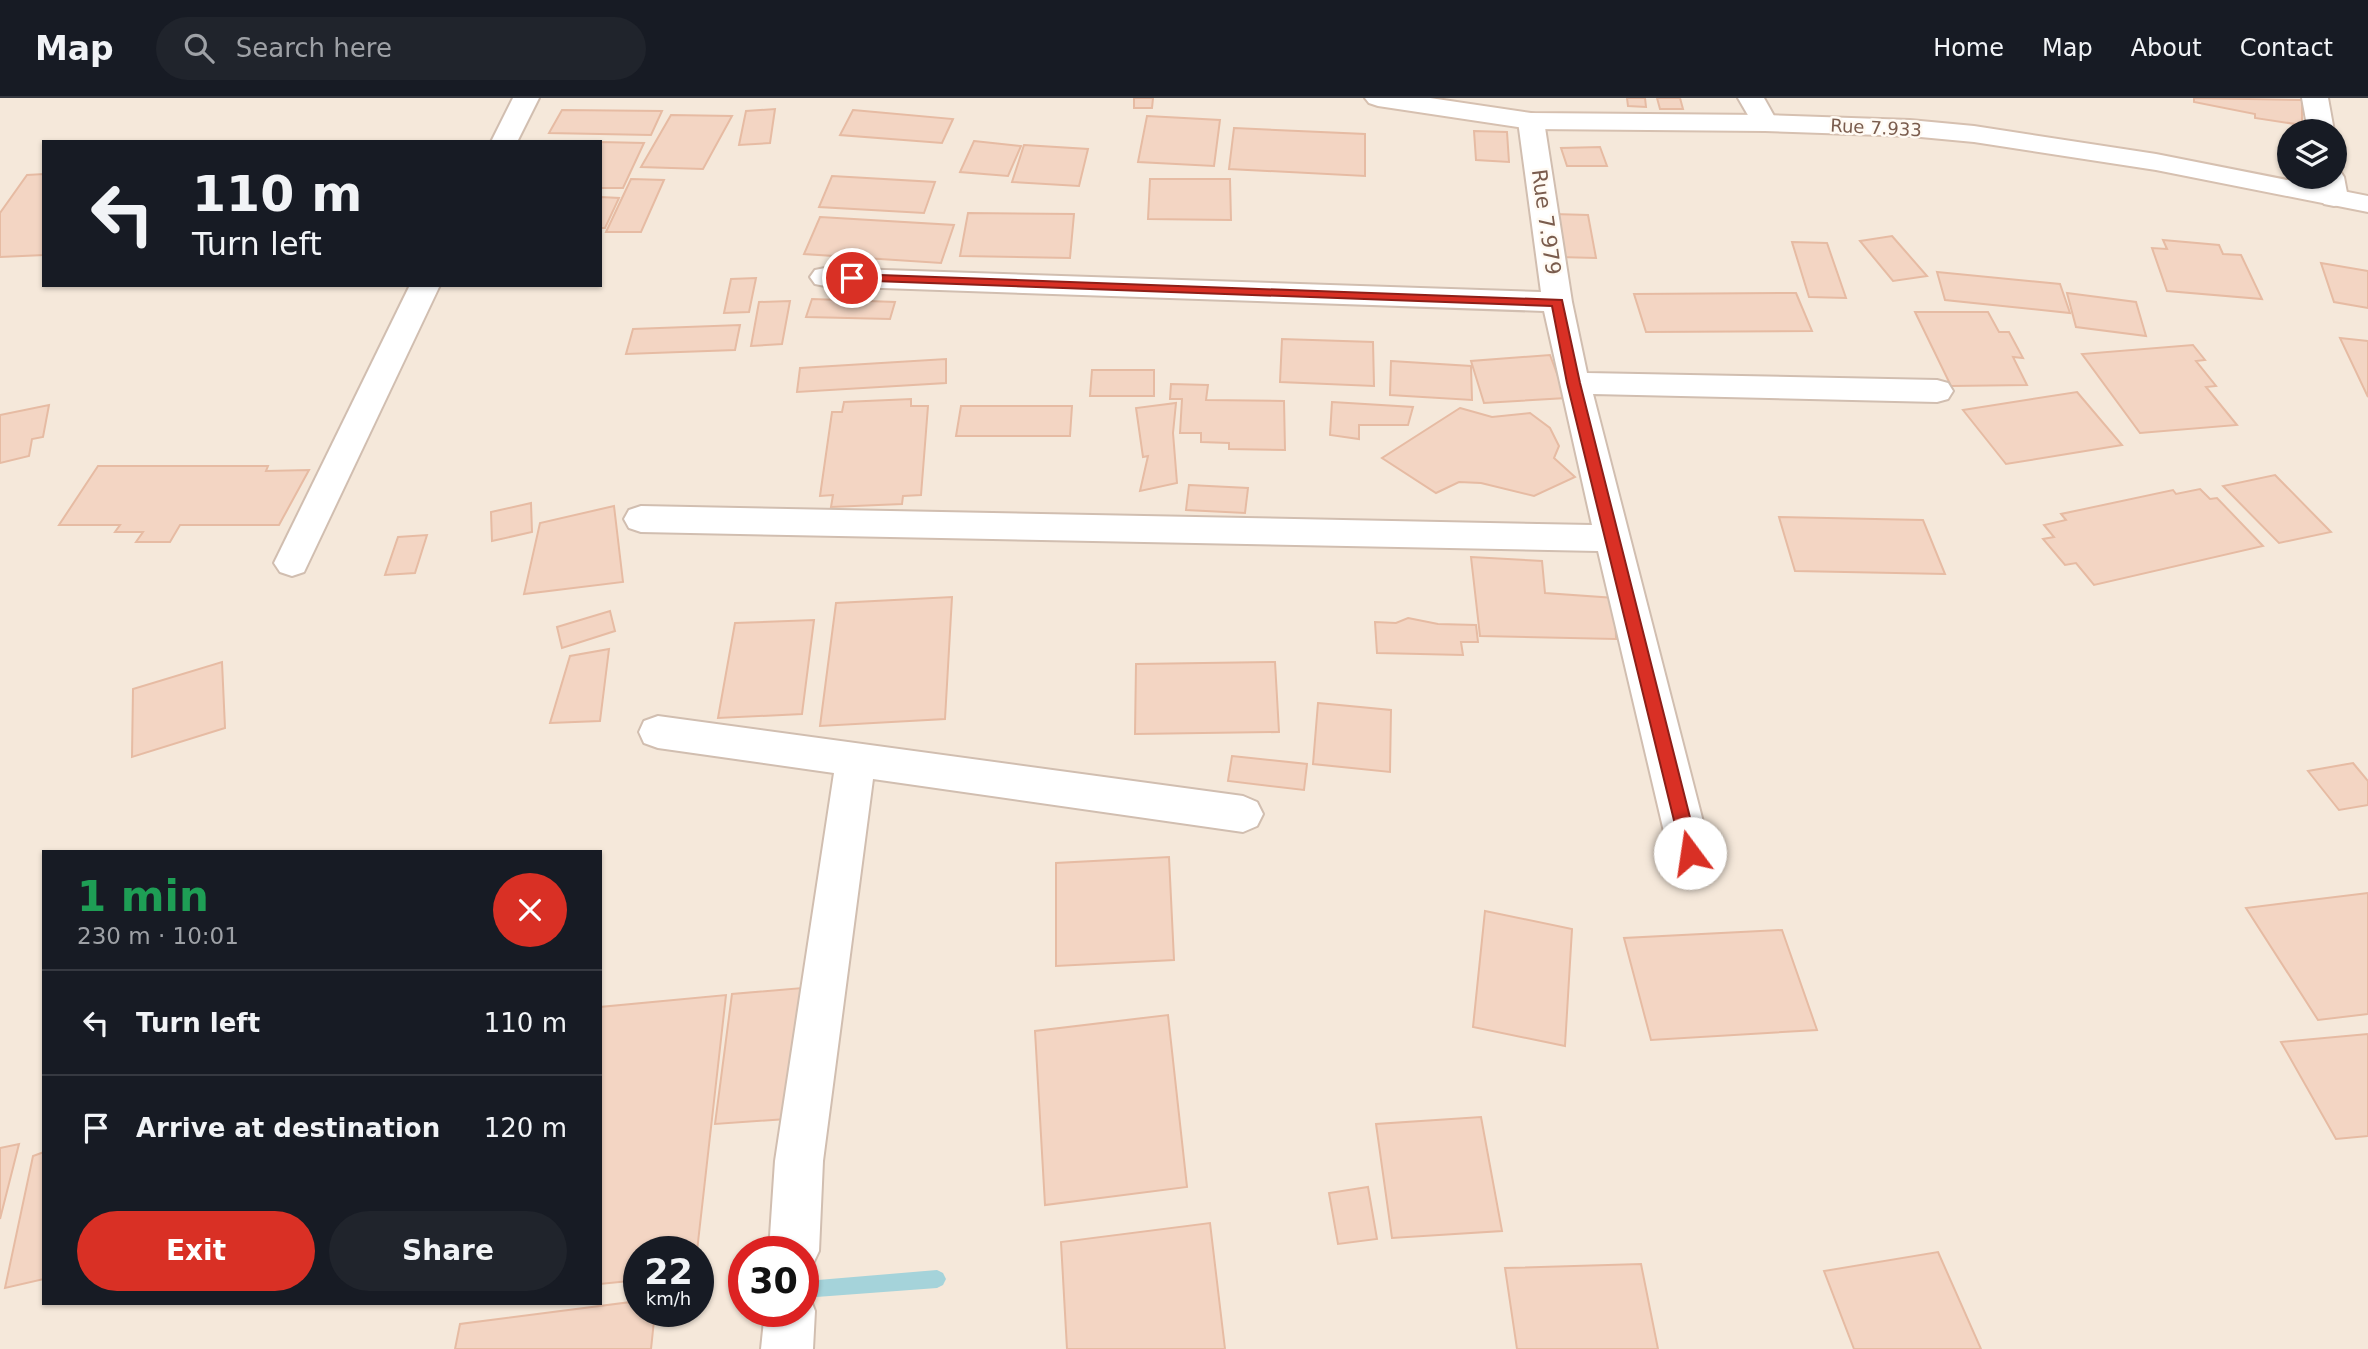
<!DOCTYPE html>
<html lang="en">
<head>
<meta charset="utf-8">
<style>
	:root { --surface:#171b24; --page:#20242c; --text:#f1f3f6; --muted:#9ea1a6; --line:#363941; --accent:#d93025 }
	body { margin:0; font-family:"DejaVu Sans",sans-serif; background:var(--page); color:var(--text); height:100vh; display:flex; flex-direction:column; font-size:26px; white-space:nowrap }
	* { box-sizing:border-box; margin:0 }
	p { font-size:23px; color:var(--muted) }
	.icon { flex:none; width:38px; height:38px; fill:none; stroke:currentColor; stroke-width:2; stroke-linecap:round; stroke-linejoin:round }
	.map { position:relative; flex:1; overflow:hidden }
	.panel { position:absolute; left:42px; top:752px; width:560px; height:455px; display:flex; flex-direction:column; background:var(--surface); border-radius:0px; box-shadow:0 2px 5px #0004 }
	.panel>* { flex:none }
	.top-card { position:absolute; left:42px; top:42px; width:560px; height:147px; border-radius:0px; box-shadow:0 2px 5px #0004; background:#171b24; color:var(--text); overflow:hidden }
	.controls { position:absolute; left:2277px; top:21px; display:grid; gap:14px }
	.controls a { display:grid; place-items:center; width:70px; height:70px; border-radius:50%; background:var(--surface); box-shadow:0 2px 5px #0004; font-size:35px }
	.speed { position:absolute; left:623px; top:1138px; display:flex; gap:14px; font-size:35px; font-weight:700; text-align:center }
	.speed>* { display:grid; place-content:center; width:91px; height:91px; border-radius:50%; background:var(--surface); box-shadow:0 2px 5px #0004; line-height:1 }
	.speed small { font-size:18px; font-weight:400 }
	.speed .limit { border:10px solid #d22; background:#fff; color:#111 }
	.pin { position:absolute; display:grid; place-items:center; width:60px; height:60px; color:#fff; margin:-30px; border:4px solid #fff; border-radius:50%; box-shadow:0 2px 7px #0007 }
	.me { position:absolute; width:77px; margin:-38px; rotate:346deg; stroke-linejoin:round; filter:drop-shadow(0 0 5px #0008) }
	.turn { display:flex; align-items:center; gap:24px; height:147px; padding:0 35px; font-size:32px }
	.turn .icon { width:91px; height:91px; stroke-width:2.5 }
	.turn b { display:block; font-size:49px; line-height:60px }
	.round { display:grid; place-items:center; flex:none; width:74px; height:74px; border-radius:37px; background:var(--page) }
	.head { display:flex; align-items:center; justify-content:space-between; height:119px; padding:0 35px }
	h1 { font-size:42px; font-weight:700; line-height:52px; color:#1e9e55 }
	.primary-button { display:flex; gap:14px; margin-top:auto; padding:14px 35px }
	.primary-button a { flex:1; height:80px; border-radius:42px; background:var(--accent); color:#fff; font-size:28px; font-weight:700; line-height:80px; text-align:center }
	.primary-button a+a { background:var(--page); color:var(--text) }
	ul { padding:0; list-style:none }
	li { display:flex; align-items:center; gap:21px; height:105px; padding:0 35px; border-top:2px solid var(--line) }
	li div { flex:1 }
	li b { display:block; font-size:26px }
	li em { font-style:normal }
	header { display:flex; align-items:center; gap:42px; box-sizing:border-box; height:98px; padding:0 35px; background:var(--surface); border-bottom:2px solid var(--line) }
	header strong { font-size:33px }
	nav { display:flex; gap:38px; margin-inline-start:auto; font-size:24px }
	.search { width:490px; height:63px; background:var(--page); display:flex; align-items:center; gap:18px; box-sizing:border-box; padding:0 24px; border-radius:38px; color:var(--muted); font-size:26px }
	.map>svg:first-child { display:block }
	.residential { fill:#f5e8da; fill-rule:evenodd }
	.lines { fill:none; stroke-linecap:round; stroke-linejoin:round }
	.stream { fill:#a5d3da; fill-rule:evenodd }
	.building { fill:#f3d5c3; stroke:#e6bba3; stroke-width:2 }
	.street-casing { stroke:#d1beb0; stroke-width:4 }
	.secondary-casing { stroke:#d6c0b0; stroke-width:4 }
	.street { fill:#fff; fill-rule:evenodd }
	.secondary { fill:#fff; fill-rule:evenodd }
	.route { fill:#d93025; stroke:#8d1f18; stroke-width:2 }
	.labels { text-anchor:middle; stroke-width:5; stroke-linejoin:round; paint-order:stroke }
	.far-street-label { font-size:18px; fill:#7a5c4d; stroke:#fffaf3 }
	.street-label { font-size:21px; fill:#7a5c4d; stroke:#fffaf3 }
</style>
</head>
<body>
<header>
<strong>Map</strong>
<div class="search"><svg class="icon" aria-label="search" viewBox="0 0 24 24"><circle cx="10" cy="10" r="6"/><path d="M15 15l6 6"/></svg>Search here</div>
<nav><a>Home</a><a>Map</a><a>About</a><a>Contact</a></nav>
</header>
<div class="map">
<svg width="2368" height="1251" viewBox="0 0 2368 1251">
	<rect width="100%" height="100%" fill="#fdf6ec"/>
	<path class="residential" d="M 0,0 L 2368,0 L 2368,1251 L 0,1251 ZM 2289,33 L 2334,33 L 2334,79 L 2289,79 ZM 44,44 L 600,44 L 600,187 L 44,187 ZM 44,754 L 600,754 L 600,1206 L 44,1206 ZM 639,1153 L 698,1153 L 698,1213 L 639,1213 ZM 744,1153 L 803,1153 L 803,1213 L 744,1213 Z"/>
	<g class="lines">
		<polygon class="stream" points="937,1172 943,1175 946,1181 943,1187 937,1190 803,1200 803,1184 806,1183"/>
	</g>
	<g class="building">
		<polygon points="1134,0 1153,0 1152,10 1134,10"/>
		<polygon points="1627,0 1645,0 1646,9 1628,8"/>
		<polygon points="1657,0 1680,0 1683,11 1660,11"/>
		<polygon points="2194,0 2302,2 2302,27 2255,20 2255,16 2194,4"/>
		<polygon points="775,11 770,45 739,47 746,13"/>
		<polygon points="562,12 662,13 651,37 549,35"/>
		<polygon points="853,12 953,21 942,45 840,37"/>
		<polygon points="671,17 732,18 703,71 641,69"/>
		<polygon points="1147,18 1220,22 1214,68 1138,64"/>
		<polygon points="1234,30 1365,36 1365,78 1229,71"/>
		<polygon points="1474,33 1507,34 1509,64 1476,62"/>
		<polygon points="974,43 1021,48 1008,78 960,74"/>
		<polygon points="600,44 644,45 623,90 600,90"/>
		<polygon points="1024,47 1088,51 1079,88 1012,84"/>
		<polygon points="1600,49 1607,68 1567,68 1561,50"/>
		<polygon points="44,76 44,157 0,159 0,115 27,77"/>
		<polygon points="832,78 935,84 924,115 819,109"/>
		<polygon points="631,81 664,82 641,134 606,134"/>
		<polygon points="1150,81 1230,81 1231,122 1148,121"/>
		<polygon points="600,99 619,100 605,130 600,130"/>
		<polygon points="968,115 1074,116 1070,160 960,158"/>
		<polygon points="1553,116 1588,117 1596,160 1559,159"/>
		<polygon points="820,119 954,127 941,165 804,156"/>
		<polygon points="1892,138 1927,178 1893,183 1860,143"/>
		<polygon points="2163,142 2219,147 2223,156 2241,157 2262,201 2167,193 2152,150 2167,151"/>
		<polygon points="1792,144 1827,145 1846,200 1809,199"/>
		<polygon points="2321,165 2368,173 2368,210 2334,204"/>
		<polygon points="1937,174 2060,186 2070,215 1945,202"/>
		<polygon points="756,180 749,214 724,215 731,181"/>
		<polygon points="1796,195 1812,233 1646,234 1634,196"/>
		<polygon points="2067,195 2136,204 2146,238 2076,229"/>
		<polygon points="812,201 895,204 890,221 806,219"/>
		<polygon points="790,203 782,246 751,248 759,204"/>
		<polygon points="1915,214 1988,214 1999,234 2009,234 2023,260 2013,259 2027,287 1951,288"/>
		<polygon points="740,227 735,252 626,256 633,231"/>
		<polygon points="2340,240 2368,243 2368,299"/>
		<polygon points="1282,241 1373,244 1374,288 1280,284"/>
		<polygon points="2193,247 2205,262 2196,263 2216,288 2206,289 2237,327 2140,335 2082,256"/>
		<polygon points="1550,257 1566,300 1484,305 1471,263"/>
		<polygon points="946,261 946,285 797,294 800,270"/>
		<polygon points="1391,263 1471,268 1472,302 1390,297"/>
		<polygon points="1092,272 1154,272 1154,298 1090,298"/>
		<polygon points="1171,286 1208,287 1206,302 1284,303 1285,352 1229,351 1229,345 1201,344 1201,335 1180,335 1182,301 1170,301"/>
		<polygon points="2077,294 2122,347 2006,366 1963,312"/>
		<polygon points="911,301 911,308 928,308 921,397 903,398 902,406 831,409 833,397 820,398 832,314 842,314 844,304"/>
		<polygon points="1332,304 1413,309 1408,327 1359,327 1359,341 1330,337"/>
		<polygon points="1176,305 1173,335 1177,385 1140,393 1148,358 1143,359 1136,310"/>
		<polygon points="49,307 43,339 32,341 29,358 0,365 0,317"/>
		<polygon points="961,308 1072,308 1070,338 956,338"/>
		<polygon points="1460,310 1492,319 1530,315 1550,330 1559,348 1554,360 1575,379 1534,398 1481,385 1459,384 1436,395 1382,360"/>
		<polygon points="98,368 268,368 266,373 309,372 279,427 180,427 170,444 136,444 143,434 115,434 120,427 59,427"/>
		<polygon points="2275,377 2331,434 2279,445 2223,388"/>
		<polygon points="1189,387 1248,390 1245,415 1186,412"/>
		<polygon points="2200,391 2210,401 2217,400 2263,448 2094,487 2076,465 2065,467 2043,441 2054,439 2044,427 2066,422 2061,416 2173,392 2176,396"/>
		<polygon points="531,405 532,434 492,443 491,414"/>
		<polygon points="614,408 623,484 524,496 540,425"/>
		<polygon points="1779,419 1923,422 1945,476 1795,473"/>
		<polygon points="427,437 415,475 385,477 398,439"/>
		<polygon points="1471,459 1542,463 1545,495 1615,500 1616,541 1480,538"/>
		<polygon points="952,499 945,621 820,628 836,505"/>
		<polygon points="610,513 615,533 562,550 557,529"/>
		<polygon points="1408,520 1438,526 1476,527 1478,544 1461,544 1463,557 1377,555 1375,524 1396,525"/>
		<polygon points="814,522 802,616 718,620 735,525"/>
		<polygon points="609,551 600,623 550,625 570,558"/>
		<polygon points="222,564 225,630 132,659 133,591"/>
		<polygon points="1275,564 1279,634 1135,636 1136,566"/>
		<polygon points="1318,605 1391,612 1390,674 1313,666"/>
		<polygon points="1232,658 1307,666 1304,692 1228,683"/>
		<polygon points="2353,665 2368,683 2368,707 2339,712 2308,673"/>
		<polygon points="1169,759 1174,862 1056,868 1056,765"/>
		<polygon points="2368,795 2368,916 2318,922 2246,810"/>
		<polygon points="1485,813 1572,831 1565,948 1473,929"/>
		<polygon points="1782,832 1817,932 1651,942 1624,840"/>
		<polygon points="814,889 801,1020 715,1026 732,896"/>
		<polygon points="726,897 697,1153 639,1153 639,1182 600,1186 600,909"/>
		<polygon points="1168,917 1187,1089 1045,1107 1035,933"/>
		<polygon points="2368,936 2368,1038 2336,1041 2281,944"/>
		<polygon points="1481,1019 1502,1133 1392,1140 1376,1026"/>
		<polygon points="19,1046 0,1121 0,1050"/>
		<polygon points="44,1054 44,1181 5,1190 33,1058"/>
		<polygon points="1368,1089 1377,1141 1338,1146 1329,1095"/>
		<polygon points="1210,1125 1225,1251 1067,1251 1061,1144"/>
		<polygon points="1938,1154 1981,1251 1854,1251 1824,1173"/>
		<polygon points="1641,1166 1658,1251 1517,1251 1505,1170"/>
		<polygon points="639,1203 639,1213 655,1213 651,1251 455,1251 460,1226"/>
	</g>
	<g class="lines">
		<g class="street-casing">
			<g id="street">
				<polygon points="513,0 539,0 517,44 491,44"/>
				<polygon points="1738,0 1764,0 1778,25 1774,31 1765,33 1756,31"/>
				<polygon points="2302,0 2328,0 2334,33 2308,33"/>
				<polygon points="1531,15 1540,17 1544,23 1572,204 1587,275 1937,282 1948,285 1953,293 1948,301 1937,304 1593,296 1711,755 1705,768 1690,773 1675,768 1669,755 1598,453 641,434 629,430 624,421 629,412 641,408 1592,427 1544,213 825,188 815,186 810,179 815,172 825,170 1541,194 1518,23 1522,17"/>
				<polygon points="2334,72 2340,73 2344,79 2348,100 2344,106 2334,108 2324,106 2320,100 2316,79 2334,79"/>
				<polygon points="410,187 440,187 304,474 292,478 280,474 274,465"/>
				<polygon points="658,618 1243,698 1257,704 1263,716 1257,728 1243,734 873,681 823,1063 819,1153 811,1170 803,1174 803,1153 769,1153 775,1063 834,675 658,650 644,645 639,634 644,623"/>
				<polygon points="803,1193 808,1195 815,1213 813,1251 761,1251 765,1213 803,1213"/>
			</g>
		</g>
		<g class="secondary-casing">
			<polygon id="secondary" points="1365,0 1430,0 1531,15 1765,17 1910,22 1974,28 2156,56 2368,98 2368,114 2156,72 1974,44 1910,38 1765,33 1531,31 1378,8 1369,5"/>
		</g>
		<use href="#street" class="street"/>
		<use href="#secondary" class="secondary"/>
	</g>
	<polygon class="route" points="852,176 1562,202 1580,285 1699,755 1696,760 1690,763 1684,760 1682,755 1567,285 1552,208 848,182 848,177"/>
	<g class="labels">
		<g class="far-street-label">
			<text transform="translate(1876 30) rotate(3)" y="6">Rue 7.933</text>
		</g>
		<g class="street-label">
			<text transform="translate(1546 124) rotate(82)" y="7">Rue 7.979</text>
		</g>
	</g>
</svg>
<div class="controls">
<a><svg class="icon" aria-label="layers" viewBox="0 0 24 24"><path d="M12 4l9 5-9 5-9-5zM3 14l9 5 9-5"/></svg></a>
</div>
<div class="speed"><div>22<small>km/h</small></div><div class="limit">30</div></div>
<div class="pin" style="left:852px;top:180px;background:#d93025"><svg class="icon" aria-label="arrive" viewBox="0 0 24 24"><path d="M6 21V4h12l-3 4 3 4H6"/></svg></div>
<svg class="me" style="left:1690px;top:755px" viewBox="-20 -20 40 40"><circle r="19" fill="#fff"/><path d="M0-13L10 11 0 6-10 11z" fill="#d93025"/></svg>
<div class="top-card">
<div class="turn"><svg class="icon" aria-label="left" viewBox="0 0 24 24"><path d="M17 20v-9H6M10 6l-5 5 5 5"/></svg><div><b>110 m</b>Turn left</div></div>
</div>
<section class="panel">
<div class="head"><div><h1>1 min</h1><p>230 m · 10:01</p></div><a class="round" style="background:#d93025;color:#fff"><svg class="icon" aria-label="close" viewBox="0 0 24 24"><path d="M6 6l12 12M18 6L6 18"/></svg></a></div>
<ul>
<li><svg class="icon" aria-label="left" viewBox="0 0 24 24"><path d="M17 20v-9H6M10 6l-5 5 5 5"/></svg><div><b>Turn left</b></div><em>110 m</em></li>
<li><svg class="icon" aria-label="arrive" viewBox="0 0 24 24"><path d="M6 21V4h12l-3 4 3 4H6"/></svg><div><b>Arrive at destination</b></div><em>120 m</em></li>
</ul>
<div class="primary-button"><a>Exit</a><a>Share</a></div>
</section>
</div>
</body>
</html>
